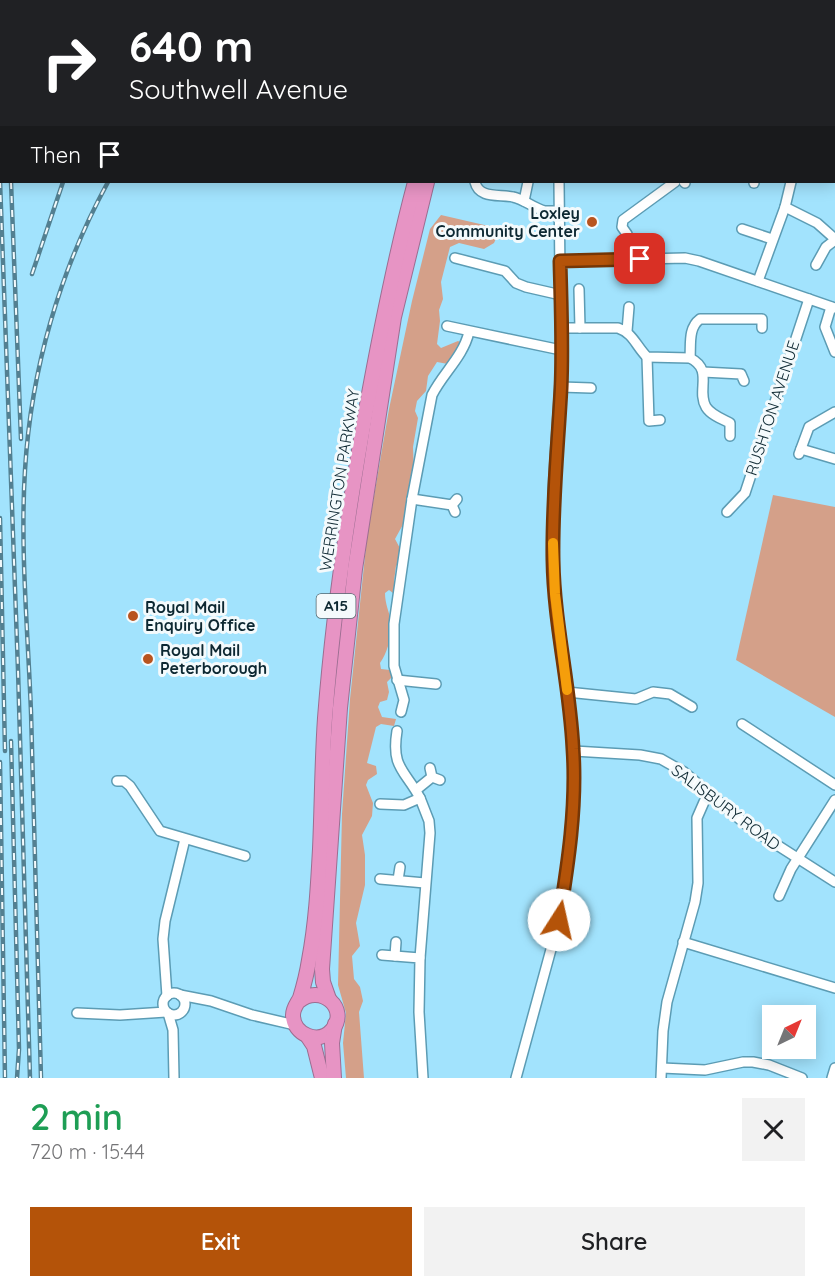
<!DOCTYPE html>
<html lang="en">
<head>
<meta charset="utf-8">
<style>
	:root { --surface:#fff; --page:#f2f2f2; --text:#202124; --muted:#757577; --accent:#b45309 }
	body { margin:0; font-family:Quicksand,sans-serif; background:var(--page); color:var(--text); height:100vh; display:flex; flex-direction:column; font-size:22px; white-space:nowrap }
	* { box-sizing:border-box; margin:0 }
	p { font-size:20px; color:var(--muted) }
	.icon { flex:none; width:33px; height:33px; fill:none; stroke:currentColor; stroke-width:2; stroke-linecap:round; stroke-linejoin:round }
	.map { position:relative; height:1078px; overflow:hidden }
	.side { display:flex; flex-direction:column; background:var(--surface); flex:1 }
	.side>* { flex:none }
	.banner { position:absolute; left:0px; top:0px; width:836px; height:183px; box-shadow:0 3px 15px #0003; background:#202124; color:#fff; overflow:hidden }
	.needle { width:39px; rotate:43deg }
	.buttons { position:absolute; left:762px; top:1005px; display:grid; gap:12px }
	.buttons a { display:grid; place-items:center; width:54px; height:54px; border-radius:0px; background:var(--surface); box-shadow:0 3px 15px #0003; font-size:30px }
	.pin { position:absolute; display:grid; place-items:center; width:51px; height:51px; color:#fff; margin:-26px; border-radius:12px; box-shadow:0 3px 9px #0006 }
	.me { position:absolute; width:66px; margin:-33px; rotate:10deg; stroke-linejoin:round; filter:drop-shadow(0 0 4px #0008) }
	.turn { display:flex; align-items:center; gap:21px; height:126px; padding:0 30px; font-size:27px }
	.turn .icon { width:78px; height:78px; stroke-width:2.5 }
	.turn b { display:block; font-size:42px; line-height:51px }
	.then { display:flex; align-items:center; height:57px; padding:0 30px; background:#0003; gap:12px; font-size:22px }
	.round { display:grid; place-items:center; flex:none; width:63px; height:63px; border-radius:0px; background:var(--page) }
	.head { display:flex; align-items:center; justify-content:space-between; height:102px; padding:0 30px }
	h1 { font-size:36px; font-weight:600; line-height:45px; color:#1e9e55 }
	.button { display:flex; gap:12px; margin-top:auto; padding:12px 30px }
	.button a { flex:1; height:69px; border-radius:0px; background:var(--accent); color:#fff; font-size:24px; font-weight:600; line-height:69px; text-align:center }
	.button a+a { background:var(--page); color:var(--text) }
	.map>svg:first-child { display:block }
	.green { fill:#d4a089 }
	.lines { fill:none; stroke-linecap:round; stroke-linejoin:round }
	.stream { stroke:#abaaed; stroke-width:2 }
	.minor-casing { stroke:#5c9cb4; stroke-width:12 }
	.highway-casing { stroke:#9b6e91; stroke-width:16 }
	.minor { stroke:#fff; stroke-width:9 }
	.highway { stroke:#e794c4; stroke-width:14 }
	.rail-casing { stroke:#538091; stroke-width:4.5 }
	.rail { stroke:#f4fafc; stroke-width:2; stroke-dasharray:7; stroke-linecap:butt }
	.route-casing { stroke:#753606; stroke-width:15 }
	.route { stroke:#b45309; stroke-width:10 }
	.slow { stroke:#f59e0b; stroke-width:10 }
	.poi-dot { fill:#b8541f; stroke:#f4fafc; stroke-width:2 }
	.labels { text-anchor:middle; stroke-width:6; stroke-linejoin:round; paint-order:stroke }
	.shield { fill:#f4fafc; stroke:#52676f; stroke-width:1.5 }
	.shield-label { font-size:15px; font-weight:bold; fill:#0d2832 }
	.poi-label { font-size:16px; font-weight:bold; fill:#0d2832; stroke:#f4fafc; text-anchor:start }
	.street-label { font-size:16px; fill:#0d2832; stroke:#f4fafc }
</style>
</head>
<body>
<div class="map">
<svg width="835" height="1078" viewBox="0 0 835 1078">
	<rect width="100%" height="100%" fill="#a2e3fd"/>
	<g class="green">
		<path d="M 441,215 L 493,227 L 498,234 L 494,243 L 484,249 L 459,243 L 450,247 L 441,282 L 443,299 L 439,310 L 440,321 L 437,344 L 441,348 L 458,341 L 462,343 L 448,364 L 437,362 L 428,376 L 426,391 L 417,401 L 415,411 L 418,418 L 413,447 L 414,475 L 406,519 L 395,539 L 402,552 L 401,561 L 396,566 L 394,581 L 396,587 L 393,593 L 389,590 L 385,593 C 385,604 389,611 391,621 C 392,635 388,652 380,663 L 381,669 L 390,670 L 392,677 L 387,682 L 389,692 L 387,700 L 380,702 L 378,707 L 382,717 L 396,719 L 394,726 L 381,724 L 376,727 L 367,763 L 376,766 L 377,774 L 368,780 L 366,785 L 373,803 L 372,816 L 362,835 L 365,855 L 365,885 L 356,923 L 360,946 L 352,956 L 354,979 L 360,987 L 363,1001 L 359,1012 L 364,1078 L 346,1078 L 343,1043 L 346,1013 L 338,985 L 342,814 L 350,699 L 367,537 L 389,409 L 412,301 L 430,229 Z"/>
		<polygon points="773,495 835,507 835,717 736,660"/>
	</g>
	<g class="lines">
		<polyline class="stream" points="29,0 29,2"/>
		<g class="minor-casing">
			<g id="minor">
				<polyline points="748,0 749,2"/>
				<polyline points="577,2 577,0"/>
				<polyline points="691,2 692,0"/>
				<polyline points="834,37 835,37"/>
				<polyline points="834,131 835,131"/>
				<polyline points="834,150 835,155"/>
				<polyline points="835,177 835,175"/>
				<path d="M 475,182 C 479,199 499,194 513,197 C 524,199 533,208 545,211 C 549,211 555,211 560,211"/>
				<polyline points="684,182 685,183"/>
				<polyline points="754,183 754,182"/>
				<polyline points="524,201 528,182"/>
				<polyline points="785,207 817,223 835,239"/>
				<polyline points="742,229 772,239"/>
				<polyline points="455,258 505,271 516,283 526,287 561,295"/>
				<polyline points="630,259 627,234 622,227 623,220 675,182"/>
				<polyline points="560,261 685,258 699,261 835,308"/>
				<polyline points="816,265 826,247 835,240"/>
				<polyline points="758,281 785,207 791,182"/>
				<polyline points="579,289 580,328"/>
				<polyline points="831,307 825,327 835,352"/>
				<polyline points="447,326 561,350"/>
				<path d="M 561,328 L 618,328 C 633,333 636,346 647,357 L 690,358 C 714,370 696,390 706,407 C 711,415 722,419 730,423 L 730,436"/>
				<polyline points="627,331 629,307"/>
				<polyline points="647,357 649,421 660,420"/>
				<path d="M 690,358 C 691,344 688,328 700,319 L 762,319 L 762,328"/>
				<polyline points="703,372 741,374 744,381"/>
				<polyline points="561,387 591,388"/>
				<polyline points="801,449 835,459"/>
				<polyline points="799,454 809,427 835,412"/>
				<polyline points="412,499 452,505"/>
				<polyline points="455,512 452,505 457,499"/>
				<polyline points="727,512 745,493 809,299"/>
				<polyline points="397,680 436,684"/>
				<polyline points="567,692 636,699 653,692 670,694 692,707"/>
				<path d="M 401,712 L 404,700 L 394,666 L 394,624 L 412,499 L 432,395 C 443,373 463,357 469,332"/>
				<polyline points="742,724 835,785"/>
				<path d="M 397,731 C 391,768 405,770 420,798"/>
				<polyline points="574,751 640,755 661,759 684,772 749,827 835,882"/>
				<polyline points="430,768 432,777 440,780"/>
				<polyline points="117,781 124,781 130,786 160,831 245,856"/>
				<polyline points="416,790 432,777"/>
				<polyline points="380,804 404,805 420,798 429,821 430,833 420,958"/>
				<polyline points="380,879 425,883"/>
				<polyline points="398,880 400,867"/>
				<polyline points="779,896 791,869 835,800"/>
				<polyline points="683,942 835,988"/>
				<polyline points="382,955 420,958 419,1012 423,1078"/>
				<polyline points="395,956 396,942"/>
				<circle cx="174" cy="1004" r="11"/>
				<polyline points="180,995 211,1001 252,1015 295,1025"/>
				<polyline points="167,996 163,939 165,921 185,839"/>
				<polyline points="77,1013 120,1015 166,1012"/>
				<polyline points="168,1013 173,1030 174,1078"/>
				<polyline points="662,1068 705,1070 743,1062 753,1062 769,1065 802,1078"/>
				<polyline points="516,1078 559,920 566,874 572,815 574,762 572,727 558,632 553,561 553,492 561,369 559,182"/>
				<polyline points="661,1078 663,1031 667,1002 695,902 698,883 697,818 704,802 710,794"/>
				<polyline points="832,1078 835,1068"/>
			</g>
		</g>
		<g class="highway-casing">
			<g id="highway">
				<polyline points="450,2 450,0"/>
				<polyline points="462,2 462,0"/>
				<polyline points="329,999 323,982 322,969 340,708 355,569 394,317 427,182"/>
				<path d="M 299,1001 C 321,983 350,1009 332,1030 C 319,1045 293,1035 293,1015 C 293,1008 297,1004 300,998 C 304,985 307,973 309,960 C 316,923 318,886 320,849 C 322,805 322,761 325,718 C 333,614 348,511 366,410 C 380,333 395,257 415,182"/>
				<polyline points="308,1037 314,1046 322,1078"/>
				<polyline points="334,1078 332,1043 335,1024"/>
			</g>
		</g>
		<use href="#minor" class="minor"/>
		<use href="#highway" class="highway"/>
		<g class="rail-casing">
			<g id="rail">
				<polyline points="4,0 4,2"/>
				<polyline points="179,2 181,0"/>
				<polyline points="236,2 238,0"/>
				<polyline points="0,49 2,88"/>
				<polyline points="0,181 18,670 30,1078"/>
				<polyline points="11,182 21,439"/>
				<polyline points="32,274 63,182"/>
				<polyline points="0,518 5,751"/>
				<polyline points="11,741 19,1049 17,1078"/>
				<polyline points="0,762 5,1078"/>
				<path d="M 41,1078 C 38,956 34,834 31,712 C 28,633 20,548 25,470 C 31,369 60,270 108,182"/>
			</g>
		</g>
		<use href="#rail" class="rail"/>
	</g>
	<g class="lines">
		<g class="route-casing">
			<path id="route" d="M 559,920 C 568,864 577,806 573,749 C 570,685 554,624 553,560 C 552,502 558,445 561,388 C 563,346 561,303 560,261 L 640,259"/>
		</g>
		<use href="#route" class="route"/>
		<polyline class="slow" points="553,543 555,594 567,690"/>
	</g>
	<g class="poi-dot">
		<circle cx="592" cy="222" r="6"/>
		<circle cx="133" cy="616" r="6"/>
		<circle cx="148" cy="659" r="6"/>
	</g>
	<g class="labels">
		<rect class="shield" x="316.5" y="594" width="39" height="24" rx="4.5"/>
		<g class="shield-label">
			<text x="336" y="611">A15</text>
		</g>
		<g class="poi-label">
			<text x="580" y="219" text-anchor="end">Loxley<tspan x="580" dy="18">Community Center</tspan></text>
			<text x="145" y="613">Royal Mail<tspan x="145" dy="18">Enquiry Office</tspan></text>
			<text x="160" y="656">Royal Mail<tspan x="160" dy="18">Peterborough</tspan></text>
		</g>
		<g class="street-label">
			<text transform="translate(772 408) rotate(-72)" y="6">RUSHTON AVENUE</text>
			<text transform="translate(339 480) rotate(-81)" y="6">WERRINGTON PARKWAY</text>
			<text transform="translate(726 807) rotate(37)" y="6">SALISBURY ROAD</text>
		</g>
	</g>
</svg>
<div class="buttons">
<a><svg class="needle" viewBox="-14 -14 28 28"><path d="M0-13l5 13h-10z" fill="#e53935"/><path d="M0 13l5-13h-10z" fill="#757577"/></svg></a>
</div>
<div class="pin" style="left:640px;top:259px;background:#d93025"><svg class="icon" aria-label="arrive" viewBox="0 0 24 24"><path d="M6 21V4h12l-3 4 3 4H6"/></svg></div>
<svg class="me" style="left:559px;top:920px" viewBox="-20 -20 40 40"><circle r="19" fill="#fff"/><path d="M0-13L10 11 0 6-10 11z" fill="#b45309"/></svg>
<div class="banner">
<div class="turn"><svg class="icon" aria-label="right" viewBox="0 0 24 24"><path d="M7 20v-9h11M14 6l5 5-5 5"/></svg><div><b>640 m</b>Southwell Avenue</div></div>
<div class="then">Then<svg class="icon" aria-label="arrive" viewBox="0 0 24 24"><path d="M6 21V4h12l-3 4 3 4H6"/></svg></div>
</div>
</div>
<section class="side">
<div class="head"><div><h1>2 min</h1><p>720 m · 15:44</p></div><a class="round"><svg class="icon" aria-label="close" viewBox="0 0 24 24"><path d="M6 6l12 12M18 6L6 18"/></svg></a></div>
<div class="button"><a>Exit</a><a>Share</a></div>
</section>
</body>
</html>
